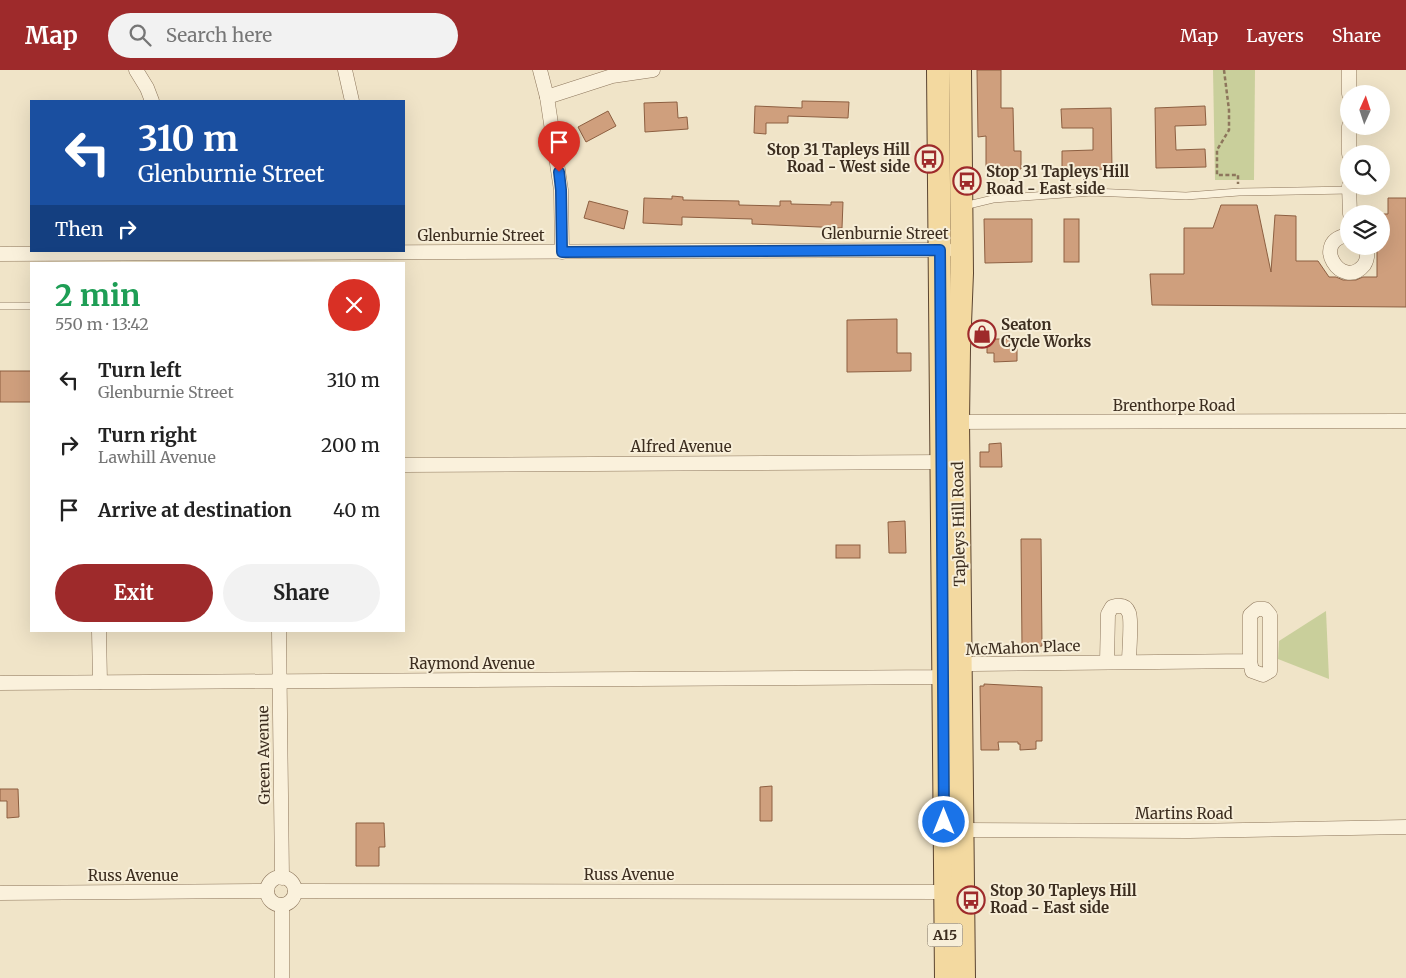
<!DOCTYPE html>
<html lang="en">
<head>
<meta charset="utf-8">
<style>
	:root { --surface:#fff; --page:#f2f2f2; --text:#222; --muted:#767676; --accent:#9e2a2b }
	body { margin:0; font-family:Merriweather,serif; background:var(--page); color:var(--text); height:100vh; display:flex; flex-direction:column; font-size:19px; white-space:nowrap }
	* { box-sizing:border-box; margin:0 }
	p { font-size:16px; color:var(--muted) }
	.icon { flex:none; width:28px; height:28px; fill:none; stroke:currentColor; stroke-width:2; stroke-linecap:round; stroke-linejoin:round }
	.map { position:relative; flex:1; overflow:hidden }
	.sheet { position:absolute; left:30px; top:192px; width:375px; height:370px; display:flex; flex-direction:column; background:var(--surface); border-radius:0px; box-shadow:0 5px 20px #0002 }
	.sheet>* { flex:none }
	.top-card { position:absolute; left:30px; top:30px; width:375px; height:152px; border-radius:0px; box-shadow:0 5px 20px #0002; background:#1a4fa0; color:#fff; overflow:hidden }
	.needle { width:32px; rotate:3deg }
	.controls { position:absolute; left:1340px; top:15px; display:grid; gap:10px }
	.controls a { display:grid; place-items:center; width:50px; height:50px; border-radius:50%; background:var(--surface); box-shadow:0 5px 20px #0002; font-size:25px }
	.pin { position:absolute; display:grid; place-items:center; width:42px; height:42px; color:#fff; margin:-51px -21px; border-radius:50% 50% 50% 0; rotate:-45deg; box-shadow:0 0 5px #0007 }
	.pin .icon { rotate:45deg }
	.me { position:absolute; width:55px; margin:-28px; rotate:0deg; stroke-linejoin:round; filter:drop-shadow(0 0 4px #0008) }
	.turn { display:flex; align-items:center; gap:18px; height:105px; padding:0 25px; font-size:22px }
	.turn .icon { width:65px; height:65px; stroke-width:2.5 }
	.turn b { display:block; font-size:35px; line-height:42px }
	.then { display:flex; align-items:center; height:48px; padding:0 25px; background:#0003; gap:10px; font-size:19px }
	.round { display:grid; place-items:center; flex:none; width:52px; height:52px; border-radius:26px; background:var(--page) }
	.summary { display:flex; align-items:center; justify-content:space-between; height:85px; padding:0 25px }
	h1 { font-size:30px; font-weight:700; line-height:38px; color:#1e9e55 }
	.button { display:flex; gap:10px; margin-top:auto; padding:10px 25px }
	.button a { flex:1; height:58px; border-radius:30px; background:var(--accent); color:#fff; font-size:20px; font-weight:700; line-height:58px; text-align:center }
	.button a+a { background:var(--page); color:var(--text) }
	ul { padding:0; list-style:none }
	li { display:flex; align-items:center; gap:15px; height:65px; padding:0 25px }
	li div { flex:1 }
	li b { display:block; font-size:19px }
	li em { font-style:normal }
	header { display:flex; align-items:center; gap:30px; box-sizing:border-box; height:70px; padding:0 25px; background:var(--accent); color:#fff }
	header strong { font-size:24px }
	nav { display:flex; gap:28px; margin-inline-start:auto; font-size:18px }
	.search { width:350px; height:45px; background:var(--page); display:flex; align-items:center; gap:12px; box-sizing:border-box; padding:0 18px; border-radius:28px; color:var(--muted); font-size:19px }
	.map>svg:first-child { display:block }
	.green { fill:#c9cf9b }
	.building { fill:#cf9f7d; stroke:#8d5f41 }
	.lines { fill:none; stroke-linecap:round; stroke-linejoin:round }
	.service-casing { stroke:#8d765c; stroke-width:8 }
	.minor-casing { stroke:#8d765c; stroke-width:15 }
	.primary-casing { stroke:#5b4430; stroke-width:24 }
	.path { stroke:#8d765c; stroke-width:2.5; stroke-dasharray:4 2.5; stroke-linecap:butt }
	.service { stroke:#faf1dc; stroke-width:7 }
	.minor { stroke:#faf1dc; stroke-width:14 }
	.primary { stroke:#f3d9a0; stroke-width:22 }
	.route-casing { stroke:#114b97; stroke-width:12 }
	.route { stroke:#1a73e8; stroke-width:9 }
	.labels { text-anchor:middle; stroke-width:4; stroke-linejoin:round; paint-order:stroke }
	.shield { fill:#f7eed8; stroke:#756857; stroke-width:1 }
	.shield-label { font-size:14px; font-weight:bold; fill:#3d2e20 }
	.poi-label { font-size:15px; font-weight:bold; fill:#3d2e20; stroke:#f7eed8; text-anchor:start }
	.street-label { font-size:15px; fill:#3d2e20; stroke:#f7eed8 }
</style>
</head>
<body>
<header>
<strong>Map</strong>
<div class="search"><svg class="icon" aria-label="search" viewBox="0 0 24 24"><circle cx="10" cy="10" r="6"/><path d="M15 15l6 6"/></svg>Search here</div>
<nav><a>Map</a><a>Layers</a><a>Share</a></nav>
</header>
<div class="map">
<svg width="1406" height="908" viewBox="0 0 1406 908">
	<rect width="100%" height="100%" fill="#f0e4c8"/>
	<g class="green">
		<polygon points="1213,0 1255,0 1254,110 1215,110"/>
		<polygon points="1326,541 1329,609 1278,589 1279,571"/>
	</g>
	<g class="building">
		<polygon points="977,0 1001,0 1001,38 1013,38 1014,81 1021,81 1021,99 986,99 986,66 978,67"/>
		<polygon points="802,31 849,32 848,48 788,46 788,53 766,53 766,64 754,63 755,36 802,38"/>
		<polygon points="677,32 678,48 687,47 688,59 645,62 644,33"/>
		<polygon points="1205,36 1206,55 1175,56 1176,80 1205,79 1206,97 1156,98 1155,38"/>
		<polygon points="1111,38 1112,99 1062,100 1062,81 1093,80 1093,58 1062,58 1061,39"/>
		<polygon points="608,41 616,56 586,72 578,57"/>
		<polygon points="672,126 683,127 683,130 739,131 739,135 780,136 780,131 791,131 791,134 831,135 831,132 843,132 842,158 752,154 752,149 682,147 682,155 643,153 644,128 672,129"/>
		<polygon points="1388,128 1406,128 1406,237 1152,235 1150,204 1184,204 1184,158 1213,158 1221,135 1257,135 1271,202 1275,145 1296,146 1296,191 1318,191 1329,207 1336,207 1343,210 1356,210 1363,207 1377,207 1377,176 1381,176 1381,144 1388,144"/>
		<polygon points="589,131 628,141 624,159 584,148"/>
		<polygon points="984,149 1032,149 1032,192 985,193"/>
		<rect x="1064" y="149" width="15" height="43"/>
		<polygon points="897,249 897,283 911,283 911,301 847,302 847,250"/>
		<polygon points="973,259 990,259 990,269 1017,269 1017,291 994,292 994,283 987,283 987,271 973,271"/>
		<rect x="0" y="301" width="31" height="31"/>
		<polygon points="1001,373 1002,397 980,397 980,382 989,382 989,374"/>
		<polygon points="905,451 906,483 889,483 888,452"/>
		<polygon points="1021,469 1041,469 1042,576 1022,577"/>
		<rect x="836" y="475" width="24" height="13"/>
		<polygon points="984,614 1042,617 1042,671 1036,671 1036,679 1020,680 1020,674 1018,674 1018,672 998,672 999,680 981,680 980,616 984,616"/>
		<polygon points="772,716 772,751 760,751 760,717"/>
		<polygon points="0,719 18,719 19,747 7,748 7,731 0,731"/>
		<polygon points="356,753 384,753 385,777 379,777 379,796 356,796"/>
	</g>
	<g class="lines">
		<g class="service-casing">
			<g id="service">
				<polyline points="964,136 993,129 1092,122 1186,126 1239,122 1350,120"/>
				<polyline points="0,236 31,236"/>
			</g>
		</g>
		<g class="minor-casing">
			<g id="minor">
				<polyline points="136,0 147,18 152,31"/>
				<polyline points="345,0 352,31"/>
				<polyline points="540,0 547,27 561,120 562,182"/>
				<polyline points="1349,0 1349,24"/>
				<polyline points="547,27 612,6 653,0"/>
				<polyline points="1349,56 1349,84"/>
				<polyline points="1349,116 1350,144"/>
				<path d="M 1349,165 C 1309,170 1342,222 1364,195 C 1368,189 1368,183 1366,176"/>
				<polyline points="0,184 947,180"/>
				<polyline points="952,352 1406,351"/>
				<polyline points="404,395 948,392"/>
				<polyline points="99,561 100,612"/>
				<polyline points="279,561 282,808"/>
				<path d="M 1107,592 L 1108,544 L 1112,537 C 1119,535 1126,535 1129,543 C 1132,550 1129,582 1129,591"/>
				<polyline points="0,613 943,607 961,595 973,594 1250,591 1252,601 1263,605 1270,601 1270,545 1265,539 1257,539 1250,545 1250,591"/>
				<polyline points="963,760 1189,761 1406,757"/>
				<circle cx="281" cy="821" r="14"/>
				<polyline points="295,821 952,822"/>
				<polyline points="0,823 267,821"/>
				<polyline points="282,835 282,908"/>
			</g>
		</g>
		<g class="primary-casing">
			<g id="primary">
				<polyline points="938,0 946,908"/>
				<polyline points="960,0 962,203 959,279 958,351 964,908"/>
			</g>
		</g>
		<polyline class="path" points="1224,0 1229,40 1229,60 1217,80 1217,105 1238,105 1238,114"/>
		<use href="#service" class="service"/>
		<use href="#minor" class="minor"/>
		<use href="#primary" class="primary"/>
	</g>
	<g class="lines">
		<g class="route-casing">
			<polyline id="route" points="559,102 561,120 562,182 940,180 944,752"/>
		</g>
		<use href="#route" class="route"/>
	</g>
	<defs>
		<g id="bus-ring" transform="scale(1.4375)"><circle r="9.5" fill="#f7eed8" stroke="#9e2a2b" stroke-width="1.5"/><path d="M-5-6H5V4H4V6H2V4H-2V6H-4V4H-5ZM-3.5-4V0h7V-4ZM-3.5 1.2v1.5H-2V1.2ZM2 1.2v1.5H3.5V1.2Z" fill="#9e2a2b"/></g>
		<g id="shop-ring" transform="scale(1.4375)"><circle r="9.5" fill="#f7eed8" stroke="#9e2a2b" stroke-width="1.5"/><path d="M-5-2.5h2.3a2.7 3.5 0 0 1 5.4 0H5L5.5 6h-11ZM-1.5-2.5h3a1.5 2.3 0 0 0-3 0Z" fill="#9e2a2b"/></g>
	</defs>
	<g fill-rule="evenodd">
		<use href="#bus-ring" x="929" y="89"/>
		<use href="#bus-ring" x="967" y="111"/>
		<use href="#shop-ring" x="982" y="264"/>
		<use href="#bus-ring" x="971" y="830"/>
	</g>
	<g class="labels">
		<rect class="shield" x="927.5" y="853.5" width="35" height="23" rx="4"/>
		<g class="shield-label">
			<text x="945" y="870">A15</text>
		</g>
		<g class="poi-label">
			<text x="910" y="85" text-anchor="end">Stop 31 Tapleys Hill<tspan x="910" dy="17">Road - West side</tspan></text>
			<text x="986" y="107">Stop 31 Tapleys Hill<tspan x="986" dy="17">Road - East side</tspan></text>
			<text x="1001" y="260">Seaton<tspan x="1001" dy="17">Cycle Works</tspan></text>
			<text x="990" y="826">Stop 30 Tapleys Hill<tspan x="990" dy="17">Road - East side</tspan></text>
		</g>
		<g class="street-label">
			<text x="885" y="169">Glenburnie Street</text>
			<text x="481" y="171">Glenburnie Street</text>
			<text x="1174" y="341">Brenthorpe Road</text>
			<text x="681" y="382">Alfred Avenue</text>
			<text transform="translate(959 454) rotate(-91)" y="5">Tapleys Hill Road</text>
			<text transform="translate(1023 578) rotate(-2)" y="5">McMahon Place</text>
			<text x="472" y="599">Raymond Avenue</text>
			<text transform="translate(264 685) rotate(-91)" y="5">Green Avenue</text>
			<text x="1184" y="749">Martins Road</text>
			<text x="629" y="810">Russ Avenue</text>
			<text x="133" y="811">Russ Avenue</text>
		</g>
	</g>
</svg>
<div class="controls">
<a><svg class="needle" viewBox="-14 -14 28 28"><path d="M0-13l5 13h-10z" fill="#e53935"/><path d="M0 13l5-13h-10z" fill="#767676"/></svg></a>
<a><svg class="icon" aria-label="search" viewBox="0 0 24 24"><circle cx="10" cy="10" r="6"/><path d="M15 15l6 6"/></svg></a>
<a><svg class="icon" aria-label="layers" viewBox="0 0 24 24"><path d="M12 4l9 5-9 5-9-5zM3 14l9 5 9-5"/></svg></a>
</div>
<div class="pin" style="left:559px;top:102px;background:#d93025"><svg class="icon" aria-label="arrive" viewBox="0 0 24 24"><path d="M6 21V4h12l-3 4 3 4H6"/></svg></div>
<svg class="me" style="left:944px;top:752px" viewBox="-20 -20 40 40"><circle r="17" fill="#1a73e8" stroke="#fff" stroke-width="3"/><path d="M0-11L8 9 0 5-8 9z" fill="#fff"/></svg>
<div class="top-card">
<div class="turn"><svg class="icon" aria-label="left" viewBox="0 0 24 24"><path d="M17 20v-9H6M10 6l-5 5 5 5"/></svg><div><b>310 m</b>Glenburnie Street</div></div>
<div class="then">Then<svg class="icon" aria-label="right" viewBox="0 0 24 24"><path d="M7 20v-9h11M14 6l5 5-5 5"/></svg></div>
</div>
<section class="sheet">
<div class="summary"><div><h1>2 min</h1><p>550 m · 13:42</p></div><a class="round" style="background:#d93025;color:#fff"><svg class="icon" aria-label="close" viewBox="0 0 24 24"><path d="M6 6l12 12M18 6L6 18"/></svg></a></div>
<ul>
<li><svg class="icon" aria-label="left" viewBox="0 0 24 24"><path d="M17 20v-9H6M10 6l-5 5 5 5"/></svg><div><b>Turn left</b><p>Glenburnie Street</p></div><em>310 m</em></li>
<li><svg class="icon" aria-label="right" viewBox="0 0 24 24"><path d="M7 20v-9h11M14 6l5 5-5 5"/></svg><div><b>Turn right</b><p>Lawhill Avenue</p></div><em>200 m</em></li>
<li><svg class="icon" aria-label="arrive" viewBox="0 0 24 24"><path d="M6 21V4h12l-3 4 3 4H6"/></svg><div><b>Arrive at destination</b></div><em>40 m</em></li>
</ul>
<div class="button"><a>Exit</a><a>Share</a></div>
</section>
</div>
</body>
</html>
